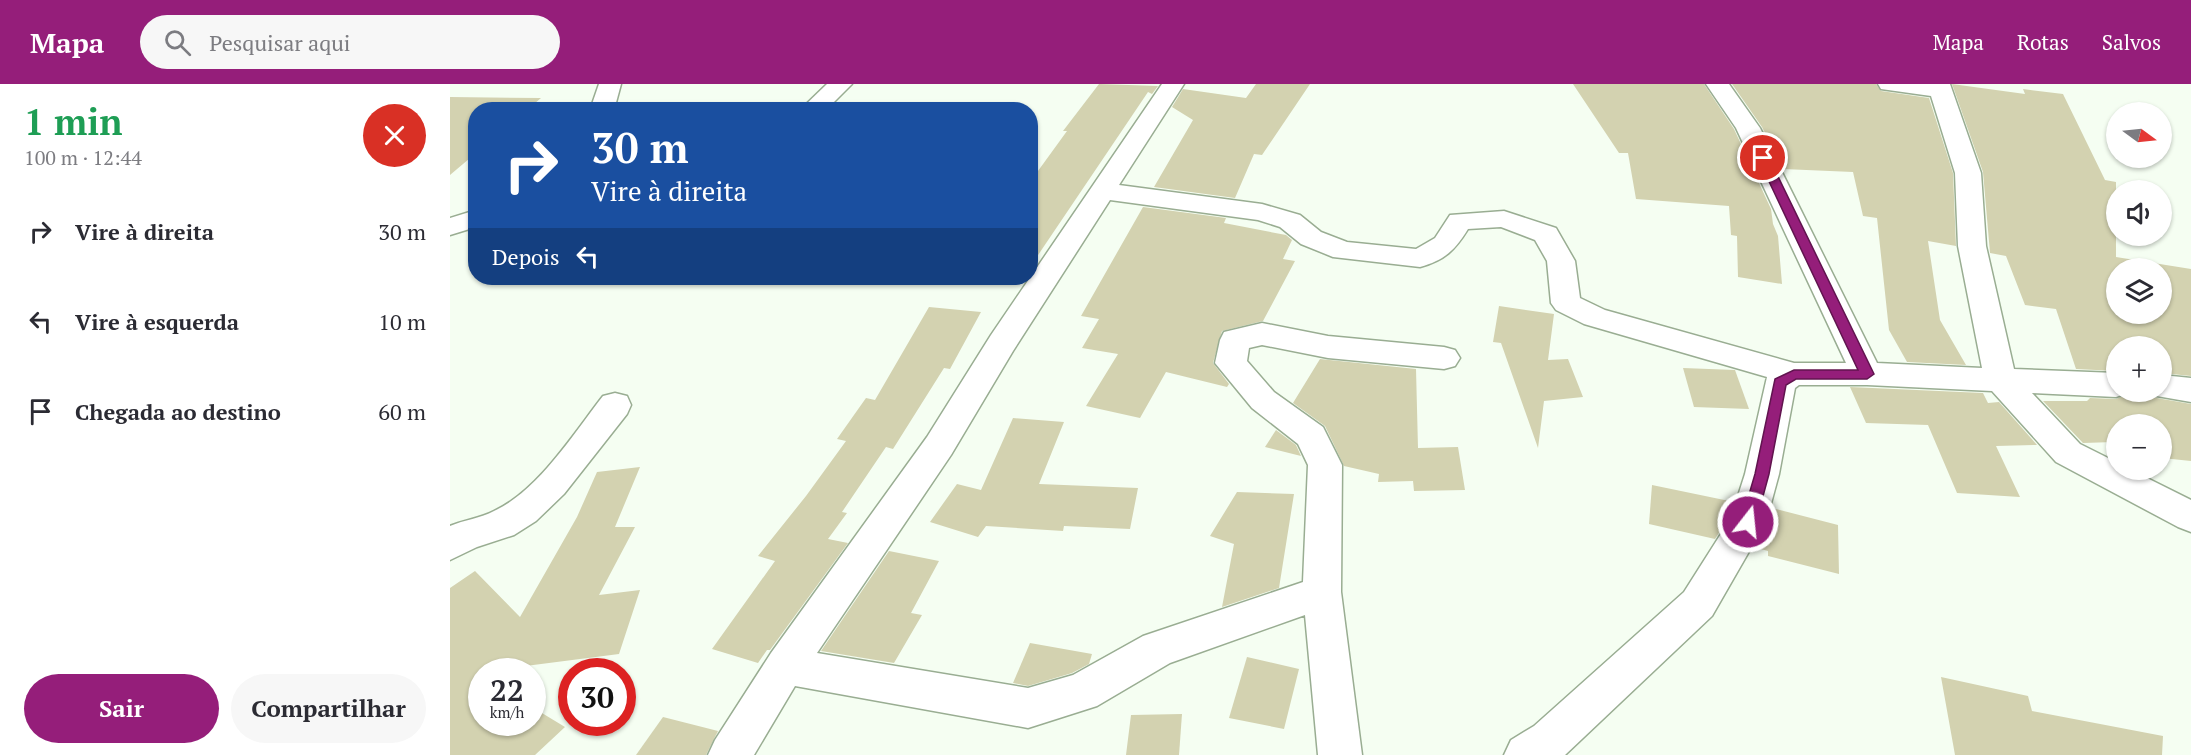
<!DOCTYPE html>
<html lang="pt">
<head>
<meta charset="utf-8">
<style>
	:root { --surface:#fff; --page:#f7f7f7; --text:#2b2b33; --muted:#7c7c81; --accent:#951e7a }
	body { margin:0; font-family:"PT Serif",serif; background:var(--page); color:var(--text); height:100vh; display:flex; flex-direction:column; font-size:22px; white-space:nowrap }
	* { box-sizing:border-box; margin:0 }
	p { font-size:20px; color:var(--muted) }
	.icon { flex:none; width:33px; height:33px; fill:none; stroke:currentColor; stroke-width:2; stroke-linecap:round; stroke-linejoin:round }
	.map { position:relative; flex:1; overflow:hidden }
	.panel { display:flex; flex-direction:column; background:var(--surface); width:450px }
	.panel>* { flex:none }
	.top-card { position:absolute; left:18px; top:18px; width:570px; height:183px; border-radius:24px; box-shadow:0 2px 4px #0004; background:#1a4fa0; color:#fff; overflow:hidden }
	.needle { width:39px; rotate:105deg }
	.buttons { position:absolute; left:1656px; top:18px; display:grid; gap:12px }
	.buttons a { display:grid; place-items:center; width:66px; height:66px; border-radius:50%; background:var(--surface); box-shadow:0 2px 4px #0004; font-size:30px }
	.speed { position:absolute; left:18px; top:574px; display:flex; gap:12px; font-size:30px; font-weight:700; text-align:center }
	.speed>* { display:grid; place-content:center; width:78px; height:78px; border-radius:50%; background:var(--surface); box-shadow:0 2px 4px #0004; line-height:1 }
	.speed small { font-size:15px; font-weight:400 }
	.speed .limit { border:9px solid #d22; background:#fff; color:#111 }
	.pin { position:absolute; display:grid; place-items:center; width:51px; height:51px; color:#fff; margin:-26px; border:3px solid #fff; border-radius:50%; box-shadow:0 2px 6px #0007 }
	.me { position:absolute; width:66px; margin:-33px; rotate:16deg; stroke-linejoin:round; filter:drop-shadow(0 0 4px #0008) }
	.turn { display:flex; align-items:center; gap:21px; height:126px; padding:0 24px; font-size:27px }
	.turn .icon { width:78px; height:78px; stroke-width:2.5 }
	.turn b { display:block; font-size:42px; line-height:51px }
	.then { display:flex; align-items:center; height:57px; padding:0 24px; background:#0003; gap:12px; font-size:22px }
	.round { display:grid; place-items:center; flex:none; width:63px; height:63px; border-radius:32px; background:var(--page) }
	.head { display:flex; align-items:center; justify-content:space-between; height:102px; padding:0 24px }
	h1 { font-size:36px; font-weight:800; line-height:45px; color:#1e9e55 }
	.button { display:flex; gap:12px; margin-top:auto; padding:12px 24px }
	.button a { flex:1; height:69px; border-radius:36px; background:var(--accent); color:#fff; font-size:24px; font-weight:800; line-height:69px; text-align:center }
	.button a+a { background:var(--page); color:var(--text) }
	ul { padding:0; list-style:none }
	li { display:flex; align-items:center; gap:18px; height:90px; padding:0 24px }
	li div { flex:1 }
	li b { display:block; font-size:22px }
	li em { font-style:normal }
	header { display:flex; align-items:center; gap:36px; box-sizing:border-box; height:84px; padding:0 30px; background:var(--accent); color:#fff }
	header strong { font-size:28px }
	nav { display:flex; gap:33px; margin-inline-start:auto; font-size:21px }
	.search { width:420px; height:54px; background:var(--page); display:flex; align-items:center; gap:15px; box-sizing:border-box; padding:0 21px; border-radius:33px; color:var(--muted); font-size:22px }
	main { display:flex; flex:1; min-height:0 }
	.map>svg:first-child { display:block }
	.building { fill:#d3d2b0; fill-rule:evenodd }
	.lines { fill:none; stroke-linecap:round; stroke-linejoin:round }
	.minor-casing { stroke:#99ad92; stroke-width:3 }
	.minor { fill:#fff; fill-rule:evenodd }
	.route { fill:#951e7a; stroke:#61144f; stroke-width:1.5 }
</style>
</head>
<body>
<header>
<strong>Mapa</strong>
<div class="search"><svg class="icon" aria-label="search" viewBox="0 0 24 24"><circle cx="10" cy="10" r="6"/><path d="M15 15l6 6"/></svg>Pesquisar aqui</div>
<nav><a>Mapa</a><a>Rotas</a><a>Salvos</a></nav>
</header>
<main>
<section class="panel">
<div class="head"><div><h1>1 min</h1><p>100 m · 12:44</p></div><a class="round" style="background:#d93025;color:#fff"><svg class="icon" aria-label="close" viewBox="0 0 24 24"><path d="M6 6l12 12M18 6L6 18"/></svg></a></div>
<ul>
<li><svg class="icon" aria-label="right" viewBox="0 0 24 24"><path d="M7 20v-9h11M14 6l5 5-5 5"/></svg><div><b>Vire à direita</b></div><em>30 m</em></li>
<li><svg class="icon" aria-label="left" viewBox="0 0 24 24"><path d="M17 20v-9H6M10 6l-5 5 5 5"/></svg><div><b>Vire à esquerda</b></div><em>10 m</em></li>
<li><svg class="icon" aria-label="arrive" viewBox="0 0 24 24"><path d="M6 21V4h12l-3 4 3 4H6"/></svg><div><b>Chegada ao destino</b></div><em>60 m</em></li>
</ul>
<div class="button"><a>Sair</a><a>Compartilhar</a></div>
</section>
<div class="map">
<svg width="1741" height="671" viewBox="0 0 1741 671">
	<rect width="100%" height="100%" fill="#f5fef2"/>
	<g class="building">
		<polygon points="649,0 708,2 702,10 698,8 580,183 580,98 617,47 613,47"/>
		<polygon points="806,0 860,0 812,71 804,70 785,114 704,103 743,36 722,23 733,5 796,14"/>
		<polygon points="1123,0 1254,0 1284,45 1321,125 1323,140 1328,152 1332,200 1288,193 1287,152 1281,151 1279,122 1186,115 1178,69 1169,69"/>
		<polygon points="1282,0 1426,0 1431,7 1479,14 1503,89 1506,162 1478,157 1490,236 1516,281 1457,278 1439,246 1427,134 1413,132 1403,88 1333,85 1312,43"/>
		<path d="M 1502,0 L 1575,10 L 1573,5 L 1613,10 L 1655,96 L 1666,98 L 1666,173 L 1741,185 L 1741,292 L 1712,289 L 1712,262 L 1666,262 L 1666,287 L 1626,285 L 1606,225 L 1575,221 L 1556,172 L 1540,169 L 1533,88 ZM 1666,184 L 1712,184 L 1712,230 L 1666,230 Z"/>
		<polygon points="0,13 91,14 77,26 26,26 26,69 0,91"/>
		<polygon points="693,123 776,134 774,139 836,151 842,156 833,175 845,177 813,237 772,247 763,279 779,300 777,303 716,288 690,334 636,322 668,270 632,264 649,235 631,232"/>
		<polygon points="1049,222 1104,230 1098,276 1118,275 1133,313 1094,317 1088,364 1051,259 1043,258"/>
		<polygon points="479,223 531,228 500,285 494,284 443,365 436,363 392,428 397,429 378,455 398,459 320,566 317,566 308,579 262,565 325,477 308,472 356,412 396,357 387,355 416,314 425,316"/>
		<polygon points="870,275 966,285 968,364 1008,363 1015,406 964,407 963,397 928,398 929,390 894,382 875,342 843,319"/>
		<polygon points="1233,284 1285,286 1299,325 1244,323"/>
		<polygon points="1400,303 1533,309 1538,319 1549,318 1587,361 1546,362 1570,413 1507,409 1478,341 1416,339"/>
		<polygon points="1680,308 1697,308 1701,313 1741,320 1741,377 1712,374 1712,340 1666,340 1666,362 1664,358 1633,359 1593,317 1637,317 1640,314 1666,315"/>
		<polygon points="563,334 614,338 589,400 688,404 680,445 614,442 613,447 536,442 528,453 480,438 507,400 531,406"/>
		<polygon points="826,346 846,361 851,372 815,363"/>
		<polygon points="190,383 165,443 185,443 149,511 190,506 169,570 28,588 32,590 32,639 82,639 82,623 115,643 85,671 0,671 0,504 25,487 70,533 127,433 147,388"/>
		<polygon points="1202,401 1284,418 1279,433 1265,455 1199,440"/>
		<polygon points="787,408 844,410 829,504 772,523 784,460 760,452"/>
		<polygon points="1322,424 1388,441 1389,490 1318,472 1318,467 1304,463 1318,439"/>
		<polygon points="439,467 489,477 461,529 472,531 444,579 371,567"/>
		<polygon points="580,559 642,570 639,580 622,589 578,602 563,599"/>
		<polygon points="797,573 849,585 834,645 779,634"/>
		<polygon points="1491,593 1578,612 1582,627 1713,652 1712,671 1505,671"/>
		<polygon points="732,630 729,671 676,671 681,631"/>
		<polygon points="213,633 268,647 256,671 186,671"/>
	</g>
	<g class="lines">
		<g class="minor-casing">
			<g id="minor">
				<polygon points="149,0 171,0 164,26 140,26"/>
				<polygon points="377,0 402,0 376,26 350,26"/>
				<path d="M 712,0 L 734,0 L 669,101 L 812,120 L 850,131 L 871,148 L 897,158 L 966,165 L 985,154 L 1000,131 L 1054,127 L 1106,144 L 1125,177 L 1130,214 L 1155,226 L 1344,279 L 1396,279 L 1286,44 L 1256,0 L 1279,0 L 1310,44 L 1427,279 L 1532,284 L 1508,162 L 1505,89 L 1481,12 L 1431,5 L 1428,0 L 1500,0 L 1531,89 L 1536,162 L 1564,285 L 1666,289 L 1666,308 L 1678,308 L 1677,309 L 1666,313 L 1582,309 L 1630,360 L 1666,378 L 1666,386 L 1681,386 L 1741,416 L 1741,448 L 1728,443 L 1606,378 L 1542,307 L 1417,301 L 1349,301 L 1345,304 L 1329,390 L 1316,438 L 1262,532 L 1115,671 L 1054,671 L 1061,656 L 1084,642 L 1234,508 L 1281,434 L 1295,390 L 1317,293 L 1134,240 L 1106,226 L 1101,219 L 1097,177 L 1085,156 L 1051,143 L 1018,145 C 1005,166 995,176 970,183 L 883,173 L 851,160 L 830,143 L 808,136 L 660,116 L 563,267 L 501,371 L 367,569 L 578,604 L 623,591 L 693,552 L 853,498 L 858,381 L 848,360 L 802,324 L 765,279 L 770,256 L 774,248 L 812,239 L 878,252 L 994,263 L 1005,266 L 1010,274 L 1005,282 L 994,285 L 878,274 L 812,261 L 799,264 L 797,277 L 824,308 L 873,343 L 892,381 L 891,508 L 912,671 L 868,671 L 855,531 L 720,579 L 647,622 L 578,644 L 345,602 L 304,671 L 258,671 L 265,656 L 321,569 L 477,353 L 541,251 Z"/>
				<polygon points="26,126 26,143 0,151 0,134"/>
				<polygon points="1712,291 1741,294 1741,318 1701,311 1699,308 1712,308"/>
				<path d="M 165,309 L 177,312 L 181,321 L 177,330 L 114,410 L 86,437 L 64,451 L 27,463 L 0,476 L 0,442 C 14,436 31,434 44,427 C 88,407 124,349 153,312 Z"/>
			</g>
		</g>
		<use href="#minor" class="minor"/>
	</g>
	<polygon class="route" points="1313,71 1319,74 1424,290 1417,295 1346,295 1336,301 1319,390 1306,438 1304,443 1298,444 1293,443 1291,438 1305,390 1325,295 1344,286 1408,286 1308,74"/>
</svg>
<div class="buttons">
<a><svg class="needle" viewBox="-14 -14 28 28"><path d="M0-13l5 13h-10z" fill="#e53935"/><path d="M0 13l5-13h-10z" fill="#7c7c81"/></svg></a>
<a><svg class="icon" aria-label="sound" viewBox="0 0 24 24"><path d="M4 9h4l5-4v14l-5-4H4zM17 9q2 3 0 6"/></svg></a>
<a><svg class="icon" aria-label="layers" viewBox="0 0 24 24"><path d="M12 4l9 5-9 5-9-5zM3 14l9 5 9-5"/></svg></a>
<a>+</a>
<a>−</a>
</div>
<div class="speed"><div>22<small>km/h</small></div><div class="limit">30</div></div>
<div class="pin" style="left:1313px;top:74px;background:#d93025"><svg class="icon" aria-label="arrive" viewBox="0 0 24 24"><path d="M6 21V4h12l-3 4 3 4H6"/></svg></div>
<svg class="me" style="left:1298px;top:438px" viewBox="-20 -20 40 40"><circle r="17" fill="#951e7a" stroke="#fff" stroke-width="3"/><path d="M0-11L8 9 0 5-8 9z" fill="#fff"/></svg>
<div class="top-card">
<div class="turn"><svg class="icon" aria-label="right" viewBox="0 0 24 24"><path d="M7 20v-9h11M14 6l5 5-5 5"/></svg><div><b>30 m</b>Vire à direita</div></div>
<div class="then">Depois<svg class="icon" aria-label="left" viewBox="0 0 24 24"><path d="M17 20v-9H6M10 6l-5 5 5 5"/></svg></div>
</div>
</div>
</main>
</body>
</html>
